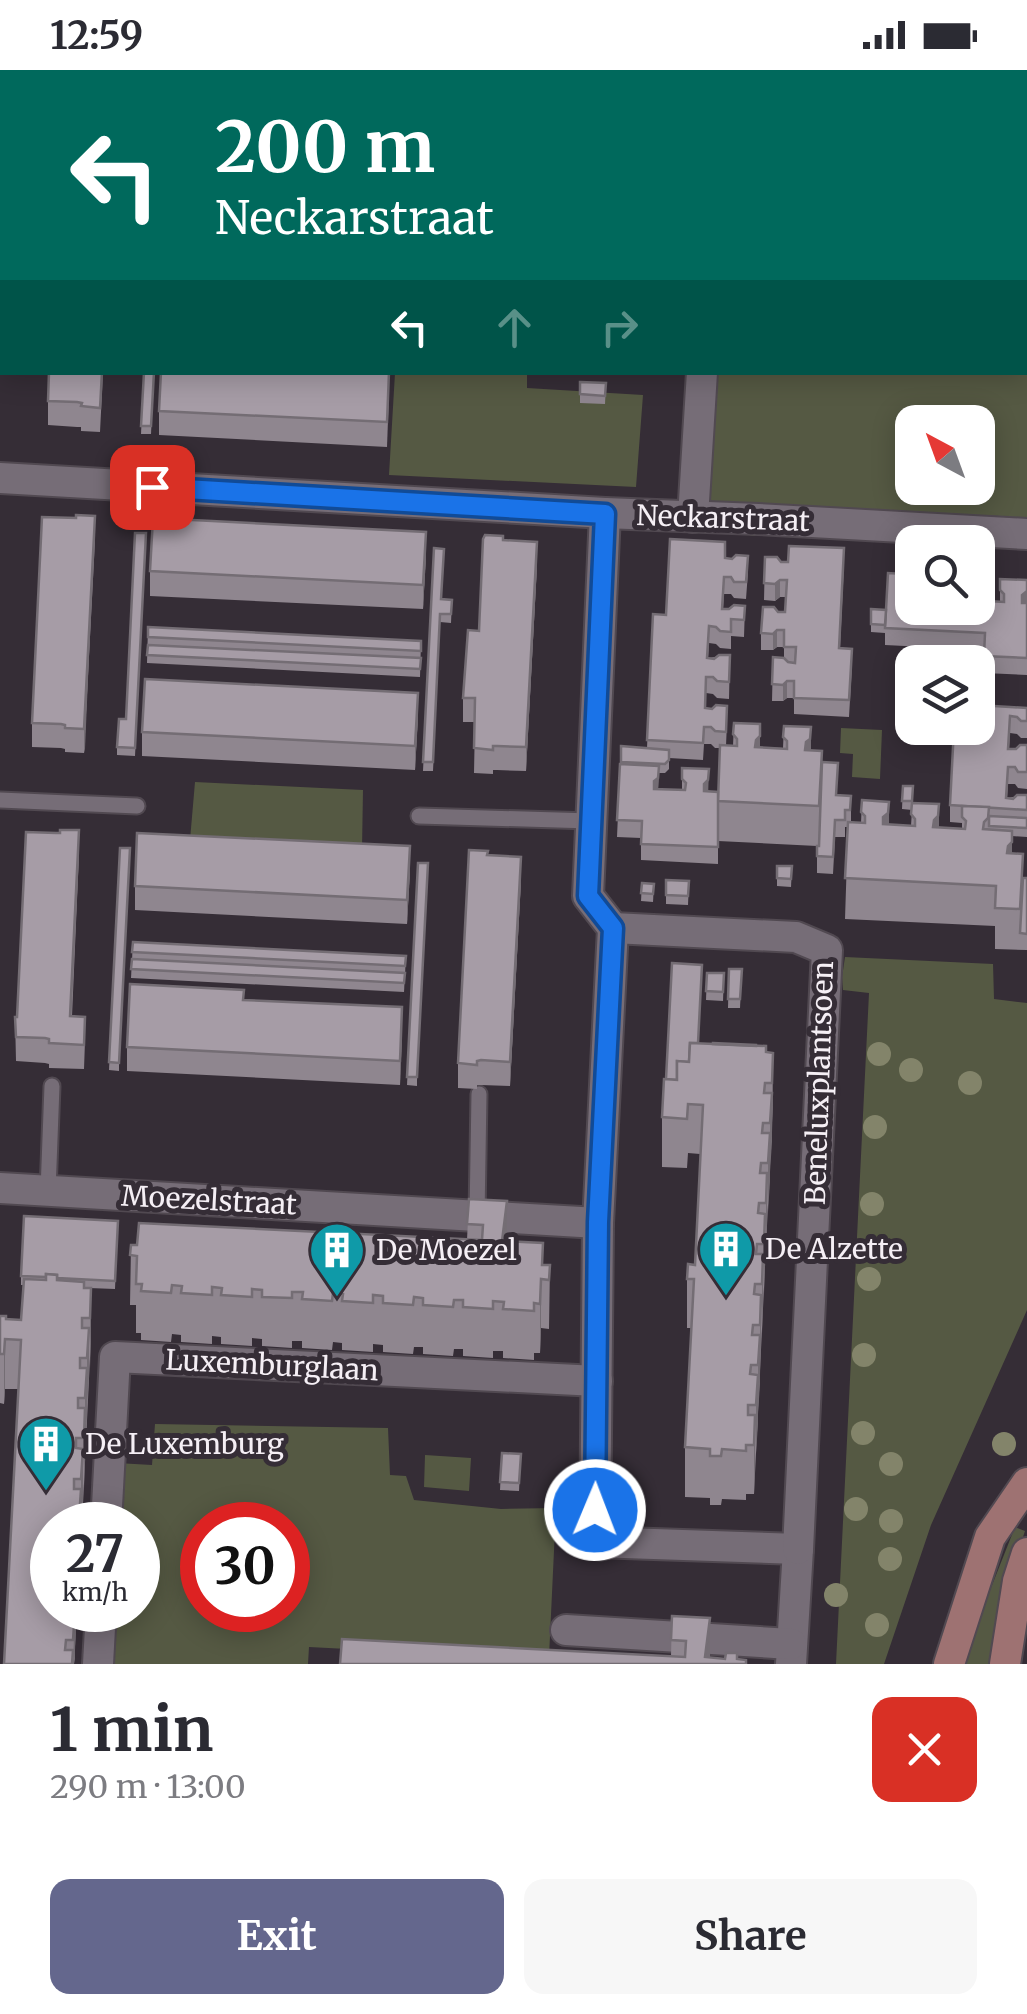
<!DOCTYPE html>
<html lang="en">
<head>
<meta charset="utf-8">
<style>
	:root { --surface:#fff; --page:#f7f7f7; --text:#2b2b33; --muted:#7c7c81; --accent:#64678d }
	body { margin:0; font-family:Merriweather,serif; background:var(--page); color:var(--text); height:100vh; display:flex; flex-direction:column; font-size:38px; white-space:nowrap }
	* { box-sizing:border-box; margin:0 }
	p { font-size:32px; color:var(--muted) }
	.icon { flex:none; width:55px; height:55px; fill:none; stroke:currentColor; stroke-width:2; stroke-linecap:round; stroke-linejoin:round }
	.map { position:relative; height:1594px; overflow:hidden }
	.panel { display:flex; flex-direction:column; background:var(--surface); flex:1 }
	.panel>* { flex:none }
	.top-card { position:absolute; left:0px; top:0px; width:1028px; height:305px; box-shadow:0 5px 25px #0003; background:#00695c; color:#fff; overflow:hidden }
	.needle { width:65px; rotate:319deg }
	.buttons { position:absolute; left:895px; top:335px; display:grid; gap:20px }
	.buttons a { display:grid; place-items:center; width:100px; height:100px; border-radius:20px; background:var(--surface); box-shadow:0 5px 25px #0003; font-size:50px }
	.speed { position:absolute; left:30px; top:1432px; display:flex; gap:20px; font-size:50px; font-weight:700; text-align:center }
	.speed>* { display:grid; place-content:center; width:130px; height:130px; border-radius:50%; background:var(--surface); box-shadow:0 5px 25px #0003; line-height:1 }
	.speed small { font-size:25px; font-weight:400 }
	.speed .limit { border:15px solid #d22; background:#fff; color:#111 }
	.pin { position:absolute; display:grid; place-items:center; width:85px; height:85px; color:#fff; margin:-42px; border-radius:20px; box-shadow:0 5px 15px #0006 }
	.me { position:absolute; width:110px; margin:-55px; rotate:1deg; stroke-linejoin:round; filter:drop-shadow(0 0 8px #0008) }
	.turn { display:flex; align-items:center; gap:35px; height:210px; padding:0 50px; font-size:45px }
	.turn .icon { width:130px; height:130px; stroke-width:2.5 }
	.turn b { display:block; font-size:70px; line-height:85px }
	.lanes { display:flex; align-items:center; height:95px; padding:0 50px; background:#0003; justify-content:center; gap:50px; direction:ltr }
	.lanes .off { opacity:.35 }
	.round { display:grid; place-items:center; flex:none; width:105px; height:105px; border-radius:20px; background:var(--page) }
	.headline { display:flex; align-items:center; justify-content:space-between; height:170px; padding:0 50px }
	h1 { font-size:60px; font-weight:700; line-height:75px }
	.button { display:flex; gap:20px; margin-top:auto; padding:20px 50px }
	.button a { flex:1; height:115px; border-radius:20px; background:var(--accent); color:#fff; font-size:40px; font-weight:700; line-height:115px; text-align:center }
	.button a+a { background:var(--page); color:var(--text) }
	.status { display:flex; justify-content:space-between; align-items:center; height:70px; padding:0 50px; background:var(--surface); direction:ltr }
	.status svg { height:28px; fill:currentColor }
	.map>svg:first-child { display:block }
	.green { fill:#555943; fill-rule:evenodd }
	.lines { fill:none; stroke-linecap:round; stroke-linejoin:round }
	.lane-casing { stroke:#514951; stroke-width:19 }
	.street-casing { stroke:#514951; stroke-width:34 }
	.secondary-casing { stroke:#514951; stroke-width:34 }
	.lane { stroke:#766d77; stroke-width:15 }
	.street { stroke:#766d77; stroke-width:30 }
	.secondary { stroke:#9e7272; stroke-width:30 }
	.tree { fill:#83846a }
	.wall { fill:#8f868f; fill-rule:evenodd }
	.shaded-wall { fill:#746d74 }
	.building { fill:#a69ca6; stroke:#746d74; stroke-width:2.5 }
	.route-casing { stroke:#114b97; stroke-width:25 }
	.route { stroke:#1a73e8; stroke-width:18 }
	.labels { text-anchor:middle; stroke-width:10; stroke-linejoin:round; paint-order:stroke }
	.street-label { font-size:28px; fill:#f5eff5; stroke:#352d36 }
	.poi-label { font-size:28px; fill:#f5eff5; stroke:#352d36; text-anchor:start }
</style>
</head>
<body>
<div class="status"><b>12:59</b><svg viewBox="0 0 49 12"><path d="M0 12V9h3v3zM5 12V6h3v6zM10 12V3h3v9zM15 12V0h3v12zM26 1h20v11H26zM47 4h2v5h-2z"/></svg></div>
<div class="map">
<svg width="1027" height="1594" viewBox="0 0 1027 1594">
	<rect width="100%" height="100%" fill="#352d36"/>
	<g class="green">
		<path d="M 605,0 L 1027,0 L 1027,449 L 807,468 L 786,463 L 753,466 L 741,463 L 704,440 L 694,303 L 1025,302 L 1025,2 L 605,2 ZM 912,352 L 978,352 L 978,418 L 912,418 Z"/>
		<polygon points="395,303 527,303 527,318 643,325 636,417 389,405"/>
		<polygon points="841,658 882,660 880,709 852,707 853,684 840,683"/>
		<polygon points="195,712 363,720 362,779 190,770"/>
		<polygon points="845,887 993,894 994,929 1027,933 1027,1240 931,1455 884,1594 836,1594 869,923 843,920 842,907"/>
		<path d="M 155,1354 L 388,1358 L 390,1405 L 406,1406 L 414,1430 L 501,1439 L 556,1438 L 549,1587 L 538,1589 L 309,1577 L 308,1594 L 105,1594 L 108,1540 L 138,1540 L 138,1455 L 113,1455 L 117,1393 L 152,1395 ZM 202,1455 L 288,1455 L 288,1540 L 202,1540 Z"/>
		<polygon points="425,1385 471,1388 469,1421 424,1417"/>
		<polygon points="1015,1457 1025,1461 1012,1500 991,1594 966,1594 979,1548"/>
	</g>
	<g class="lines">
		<g class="lane-casing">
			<g id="lane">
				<polyline points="0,730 137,736"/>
				<polyline points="419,746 591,751"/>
				<polyline points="48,1121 52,1016"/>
				<polyline points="477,1146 479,1024"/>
			</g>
		</g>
		<g class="street-casing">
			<g id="street">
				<polyline points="310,2 310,0"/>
				<polyline points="719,2 719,0"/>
				<polyline points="0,92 2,92"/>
				<polyline points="0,408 605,443 758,449 1027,464"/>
				<polyline points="605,443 588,826 613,858 598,1153 595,1472 798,1479 791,1594"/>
				<polyline points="693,447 702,302"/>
				<polyline points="613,858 796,867 827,880 798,1479"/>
				<polyline points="0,1118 598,1153"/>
				<polyline points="106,1455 115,1287 597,1311"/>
				<polyline points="566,1560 791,1574"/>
				<polyline points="98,1594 101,1540"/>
			</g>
		</g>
		<g class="secondary-casing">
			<g id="secondary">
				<polyline points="949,1594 990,1467 1027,1413"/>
				<polyline points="1005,1594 1018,1511 1027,1483"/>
			</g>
		</g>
		<use href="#lane" class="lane"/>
		<use href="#street" class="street"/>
		<use href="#secondary" class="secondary"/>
	</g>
	<g class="tree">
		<circle cx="879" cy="984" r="12"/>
		<circle cx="911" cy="1000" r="12"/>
		<circle cx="970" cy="1013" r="12"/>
		<circle cx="875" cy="1057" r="12"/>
		<circle cx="872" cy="1134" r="12"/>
		<circle cx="869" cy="1209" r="12"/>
		<circle cx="864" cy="1285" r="12"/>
		<circle cx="863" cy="1363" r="12"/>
		<circle cx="1004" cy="1374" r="12"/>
		<circle cx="891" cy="1394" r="12"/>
		<circle cx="856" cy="1439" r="12"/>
		<circle cx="891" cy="1451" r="12"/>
		<circle cx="890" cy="1489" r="12"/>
		<circle cx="836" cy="1525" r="12"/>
		<circle cx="877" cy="1555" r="12"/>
	</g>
	<g class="wall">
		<polygon points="103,302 100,362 81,361 81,357 77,357 48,355 48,331"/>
		<polygon points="144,302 154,302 151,364 141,364"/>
		<polygon points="580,312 606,313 605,334 580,333"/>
		<polygon points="389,323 387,377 159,365 159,341"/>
		<polygon points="76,448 95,470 84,683 65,682 65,679 61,678 32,677 32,653"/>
		<polygon points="503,470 537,496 526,701 497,700 493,700 493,704 474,703 475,652 463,652 463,628"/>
		<polygon points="146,472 135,686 117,685 117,677 126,649"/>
		<polygon points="434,478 442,529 452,530 451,553 440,552 433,701 423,701"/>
		<polygon points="901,481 912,538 978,507 989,531 1000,532 1000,509 1027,510 1027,605 984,603 984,580 885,575 885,563 871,562 871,539 886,540 901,504"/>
		<polygon points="426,486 423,539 150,526 150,501"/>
		<polygon points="765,487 781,492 844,495 840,578 852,596 849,647 794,644 794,628 787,628 783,631 772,631 773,587 784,588 784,577 777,577 773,580 761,580 761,563 778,542 785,542 786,527 780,527 775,531 764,530"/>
		<path d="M 725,488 L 748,502 L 746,529 L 734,528 L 731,524 L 724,524 L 723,539 L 745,536 L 744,567 L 731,566 L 731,579 L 720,578 L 716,574 L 709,573 L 708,588 L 730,585 L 729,629 L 717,628 L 713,624 L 706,623 L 705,638 L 727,652 L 726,676 L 733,676 L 734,653 L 760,677 L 783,678 L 784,656 L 822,692 L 837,725 L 851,726 L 851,753 L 861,753 L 862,730 L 889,755 L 911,756 L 912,740 L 902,739 L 903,716 L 913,716 L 912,733 L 939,757 L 962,758 L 962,753 L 950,752 L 950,735 L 1008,637 L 1027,638 L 1027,668 L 1021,668 L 1017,664 L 1010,663 L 1009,679 L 1016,679 L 1027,675 L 1027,719 L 1018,718 L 1015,714 L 1008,714 L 1007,728 L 1027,725 L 1027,767 L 1012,766 L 1012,784 L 1023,808 L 1027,808 L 1027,880 L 995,879 L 995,856 L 845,849 L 848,757 L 845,757 L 845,767 L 835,767 L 833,804 L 817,803 L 817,776 L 718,771 L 718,794 L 641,790 L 641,768 L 617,767 L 621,676 L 647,678 L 653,544 L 666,545 ZM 704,674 L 711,674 L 715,678 L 720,678 L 718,722 L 709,721 L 682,698 L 682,720 L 658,719 L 659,703 L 665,703 L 669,699 L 669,688 L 703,690 Z"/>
		<polygon points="148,557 421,571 420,607 147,593"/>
		<polygon points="418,647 415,700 142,686 142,662"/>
		<polygon points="120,778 119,1001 109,1000"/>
		<polygon points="79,784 72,946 85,971 84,999 49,998 49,994 45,993 16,991 15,947 17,947"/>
		<polygon points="487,785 521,811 510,1016 481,1015 477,1015 477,1019 458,1018 458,993"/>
		<polygon points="418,793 417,1016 407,1015"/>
		<polygon points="777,796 792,796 791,817 777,816"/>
		<polygon points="410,801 407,854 135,840 135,816"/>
		<polygon points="666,810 689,811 688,835 666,834"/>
		<polygon points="642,813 654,814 653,832 641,831"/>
		<polygon points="133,872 406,886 404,922 131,908"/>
		<polygon points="729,899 742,899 740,938 728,938"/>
		<polygon points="707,903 724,903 723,931 706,930"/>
		<polygon points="244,930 402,962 400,1015 127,1001 127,977"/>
		<polygon points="766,982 773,983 773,1032 754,1424 746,1424 746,1430 722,1429 721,1435 710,1435 710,1428 685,1427 685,1377 692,1258 687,1258 687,1209 695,1195 700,1084 688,1083 687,1098 662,1097 662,1047 666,1009"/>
		<polygon points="469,1129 507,1171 543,1195 550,1195 549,1259 541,1258 540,1283 534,1283 534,1290 503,1288 503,1281 493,1281 493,1288 463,1286 463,1279 454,1279 453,1286 423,1284 423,1277 414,1277 413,1284 383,1282 383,1275 373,1274 373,1282 342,1280 342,1273 333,1272 332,1280 302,1278 302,1271 292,1271 292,1278 262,1276 262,1269 252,1268 252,1276 221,1274 221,1267 212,1266 212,1274 181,1272 181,1265 172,1264 171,1272 141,1270 141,1263 136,1263 136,1235 130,1235 131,1175 467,1170"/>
		<polygon points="118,1151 115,1219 89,1218 91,1267 82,1455 52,1455 52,1540 77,1540 74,1594 4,1594 18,1319 5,1319 4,1334 0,1333 0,1246 6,1249 21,1250 23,1215 21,1215 21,1206"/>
		<polygon points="502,1383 521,1384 519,1421 500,1420"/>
		<polygon points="672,1546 710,1588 737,1589 671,1586"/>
	</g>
	<g class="shaded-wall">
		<polygon points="95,446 85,679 84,683 84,659"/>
		<polygon points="426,462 426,486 423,539 423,515"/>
		<polygon points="537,472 537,496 526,701 526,677"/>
		<polygon points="780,510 780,527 775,531 775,514"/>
		<polygon points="1027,510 1027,538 1022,542 1022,525"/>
		<polygon points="777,560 777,577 773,580 773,564"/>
		<polygon points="787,611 787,628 783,631 783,615"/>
		<polygon points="418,623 418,647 415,700 415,676"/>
		<polygon points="760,654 760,706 756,711 756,670"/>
		<polygon points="811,657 811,698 805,720 806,672"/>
		<polygon points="659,696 658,724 654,728 654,711"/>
		<polygon points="709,699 708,727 704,731 704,714"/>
		<polygon points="889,732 889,772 883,788 883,747"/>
		<polygon points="939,734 939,775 934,790 934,750"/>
		<polygon points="79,760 79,784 70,970 70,946"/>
		<polygon points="1012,761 1012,813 1008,817 1008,776"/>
		<polygon points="410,776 410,801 407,854 407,830"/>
		<polygon points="521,787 521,811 510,1016 510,992"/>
		<polygon points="402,937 402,962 400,1015 400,991"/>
		<polygon points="773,983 773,1032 772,1062 772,1013"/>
		<polygon points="772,1023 772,1072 770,1102 770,1053"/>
		<polygon points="770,1063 770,1112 768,1142 768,1093"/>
		<polygon points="767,1103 767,1152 766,1182 766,1133"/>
		<polygon points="507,1131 507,1180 502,1171"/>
		<polygon points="765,1144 765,1193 764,1223 764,1174"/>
		<polygon points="763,1184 763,1233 762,1263 762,1214"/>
		<polygon points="541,1209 541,1258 540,1283 540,1234"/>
		<polygon points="91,1218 91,1267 90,1298 90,1248"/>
		<polygon points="761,1225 761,1274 760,1304 760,1255"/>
		<polygon points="89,1258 89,1307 87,1337 87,1288"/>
		<polygon points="760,1265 760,1314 758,1344 758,1295"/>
		<polygon points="5,1269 5,1319 4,1334 4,1284"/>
		<polygon points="87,1298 87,1347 85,1378 85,1328"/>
		<polygon points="758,1305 758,1354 756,1384 756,1335"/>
		<polygon points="85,1338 85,1388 84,1418 84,1368"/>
		<polygon points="755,1345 755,1394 754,1424 754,1375"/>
		<polygon points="83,1379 83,1428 81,1455 81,1409"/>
		<polygon points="75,1540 77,1540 75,1580"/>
		<polygon points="75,1540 75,1589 74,1594 73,1594"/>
		<polygon points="710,1548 710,1594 705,1594"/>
	</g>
	<g class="building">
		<polygon points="53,0 92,0 92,2 52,2"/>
		<rect x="140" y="0" width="16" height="2"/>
		<rect x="165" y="0" width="29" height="2"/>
		<rect x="227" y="0" width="40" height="2"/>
		<rect x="450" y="0" width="155" height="2"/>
		<polygon points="49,302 102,302 100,338 81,336 82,333 77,332 48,331"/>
		<polygon points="144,302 154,302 151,356 141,356"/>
		<polygon points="161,302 389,302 387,352 159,341"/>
		<polygon points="580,312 606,313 605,326 580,324"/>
		<polygon points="76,445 95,446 84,659 65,658 65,655 61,654 32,653 42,447 76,448"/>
		<polygon points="153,448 426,462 423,515 150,501"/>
		<polygon points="135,463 146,463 135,678 117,677 119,649 126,649"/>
		<polygon points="485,465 503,466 503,470 537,472 526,677 497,676 493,676 493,680 474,678 475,628 463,628 468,560 479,561 483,469"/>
		<polygon points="670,469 725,472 725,488 732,489 736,485 748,486 746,512 734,512 731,507 724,507 722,539 729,539 734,535 745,536 744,550 731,549 731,562 720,561 716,557 709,556 707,588 714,589 719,585 730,585 729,612 717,611 713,607 706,607 705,638 712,639 716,635 727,636 726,662 715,661 711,657 704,657 703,673 647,670 653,544 666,545"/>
		<polygon points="789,476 844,478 839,578 852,579 849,630 794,628 794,611 787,611 783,615 772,614 773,587 784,588 788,592 795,593 796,577 784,577 784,560 777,560 773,564 761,563 763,537 774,537 778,542 785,542 787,510 780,510 775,514 764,513 765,487 777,487 781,492 788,492"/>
		<polygon points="434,478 444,479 441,529 452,530 451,544 440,544 433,692 423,692"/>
		<polygon points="901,481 912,481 912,538 978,538 978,507 989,508 988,531 1004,532 1004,524 1000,520 1000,509 1027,510 1027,521 1022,525 1022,533 1027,533 1027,588 984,586 985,563 885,558 888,503 904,504 905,496 901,492"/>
		<polygon points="871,539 886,540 885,555 871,554"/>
		<polygon points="148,557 421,571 421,581 148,567"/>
		<polygon points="148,575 421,588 420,599 147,585"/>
		<polygon points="145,609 418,623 415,676 142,662"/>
		<polygon points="978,635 1027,638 1027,651 1021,651 1017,647 1010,646 1008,679 1016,679 1020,675 1027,675 1027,702 1018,702 1015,697 1008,697 1006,728 1013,729 1017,725 1027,725 1027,740 950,735 954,658 978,658"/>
		<polygon points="734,653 760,654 760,666 756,670 755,677 787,679 787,671 783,667 784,656 811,657 810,669 806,672 805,680 822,681 819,736 718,731 720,675 737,676 737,669 733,664"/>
		<polygon points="621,676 669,680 669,690 665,694 621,692"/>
		<polygon points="822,692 838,693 836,725 851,726 850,740 845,740 845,750 835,750 833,787 817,786 817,776 819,776"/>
		<polygon points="620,694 659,696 658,708 654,711 654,719 685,720 686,713 682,709 682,698 709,699 708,710 704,714 704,721 718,722 718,777 641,774 642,751 617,750"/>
		<polygon points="903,716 913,716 912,731 902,731"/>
		<polygon points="862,730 889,732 888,743 883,747 883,754 915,756 915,749 911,744 912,733 939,734 938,746 934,750 933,757 965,759 966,751 962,747 962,736 989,737 988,748 984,752 983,759 1012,761 1012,772 1008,776 1007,783 1023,784 1020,839 995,838 996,816 845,808 848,752 865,753 865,746 861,742"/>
		<polygon points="989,746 1027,748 1027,758 989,756"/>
		<polygon points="60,760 79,760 70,946 85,947 84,975 49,973 49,969 45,968 16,967 15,947 17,947 26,762 56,763 60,763"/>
		<polygon points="137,763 410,776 407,830 135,816"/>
		<polygon points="120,778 130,778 119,993 109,992"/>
		<polygon points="469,780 488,781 487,785 521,787 510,992 481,990 477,991 477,995 458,993"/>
		<polygon points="418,793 428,793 417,1007 407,1007"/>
		<polygon points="777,796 792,796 791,809 777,808"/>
		<polygon points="1023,808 1027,808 1027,864 1020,863"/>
		<polygon points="666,810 689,811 688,826 666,825"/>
		<polygon points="642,813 654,814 653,824 641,823"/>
		<polygon points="133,872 406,886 405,896 132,882"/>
		<polygon points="132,889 405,903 404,913 131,899"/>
		<polygon points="672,893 702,895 698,973 690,973 689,992 677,991 677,1010 666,1009"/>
		<polygon points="729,899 742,899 740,929 728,929"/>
		<polygon points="707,903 724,903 723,922 706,921"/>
		<polygon points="130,914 244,920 243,930 402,937 400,991 127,977"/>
		<polygon points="690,973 766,976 766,982 773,983 772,1013 765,1013 764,1023 772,1023 770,1053 763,1053 762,1063 770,1063 768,1093 761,1093 760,1103 767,1103 766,1133 759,1133 758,1143 765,1144 764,1174 757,1174 756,1184 763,1184 762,1214 755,1214 754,1224 761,1225 760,1255 753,1255 752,1265 760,1265 758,1295 751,1295 750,1304 758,1305 756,1335 748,1335 748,1345 755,1345 754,1375 746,1375 746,1381 722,1379 721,1386 710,1386 710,1379 685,1377 694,1209 687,1209 688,1194 695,1195 703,1035 688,1034 687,1049 662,1047 664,1009 677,1010 677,991 689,992"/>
		<polygon points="713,973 756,975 756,976 713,974"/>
		<polygon points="469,1129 507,1131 502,1171 543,1173 542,1195 550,1195 549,1210 541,1209 540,1234 534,1233 534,1241 503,1239 504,1232 493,1231 493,1239 463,1237 463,1230 454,1230 453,1237 423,1235 423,1228 414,1227 413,1235 383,1233 383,1226 373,1225 373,1233 342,1231 343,1224 333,1223 332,1231 302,1229 303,1222 292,1222 292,1228 262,1227 262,1220 252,1219 252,1227 221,1225 222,1218 212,1217 212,1225 181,1223 182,1216 172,1215 171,1223 141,1221 142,1214 136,1214 137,1186 130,1185 131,1175 137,1175 139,1153 482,1170 483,1155 467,1154"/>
		<polygon points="24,1146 118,1151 115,1211 57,1208 57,1205 46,1204 46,1207 21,1206"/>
		<polygon points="46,1204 57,1205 57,1210 84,1212 84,1218 91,1218 90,1248 82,1248 82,1258 89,1258 87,1288 80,1288 80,1298 87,1298 85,1328 78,1328 78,1338 85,1338 84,1368 76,1368 76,1378 83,1379 81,1409 74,1409 74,1419 81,1419 79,1449 72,1449 72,1455 52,1455 52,1540 75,1540 73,1570 66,1570 65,1580 73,1580 72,1594 4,1594 21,1270 5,1269 4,1284 0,1284 0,1246 6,1246 6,1249 21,1250 24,1209 46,1210"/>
		<polygon points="502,1383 521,1384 519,1413 500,1412"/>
		<polygon points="672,1546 710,1548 705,1587 725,1589 726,1583 737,1583 737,1589 746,1590 746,1594 340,1594 342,1569 685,1587 686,1571 671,1570"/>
	</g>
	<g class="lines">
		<g class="route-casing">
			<polyline id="route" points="152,417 605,444 588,826 613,858 598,1152 595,1440"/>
		</g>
		<use href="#route" class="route"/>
	</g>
	<defs>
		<g id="building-pin" transform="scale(2.875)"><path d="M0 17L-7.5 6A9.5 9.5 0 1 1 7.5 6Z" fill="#0f9aa8" stroke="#352d36"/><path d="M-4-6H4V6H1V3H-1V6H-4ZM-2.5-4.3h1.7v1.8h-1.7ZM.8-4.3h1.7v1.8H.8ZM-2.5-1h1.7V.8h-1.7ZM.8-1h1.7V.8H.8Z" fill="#fff"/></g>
	</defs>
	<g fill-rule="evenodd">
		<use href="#building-pin" x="726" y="1179"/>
		<use href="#building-pin" x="337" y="1180"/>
		<use href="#building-pin" x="46" y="1374"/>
	</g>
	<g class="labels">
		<g class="street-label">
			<text transform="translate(723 448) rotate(2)" y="10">Neckarstraat</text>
			<text transform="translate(819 1013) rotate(-88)" y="10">Beneluxplantsoen</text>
			<text transform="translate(209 1130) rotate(3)" y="10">Moezelstraat</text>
			<text transform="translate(272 1295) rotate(3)" y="10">Luxemburglaan</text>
		</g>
		<g class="poi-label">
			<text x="765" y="1189">De Alzette</text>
			<text x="376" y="1190">De Moezel</text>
			<text x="85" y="1384">De Luxemburg</text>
		</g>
	</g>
</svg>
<div class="buttons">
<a><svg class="needle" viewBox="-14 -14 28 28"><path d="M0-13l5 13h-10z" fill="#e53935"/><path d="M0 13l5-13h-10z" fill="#7c7c81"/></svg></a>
<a><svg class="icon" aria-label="search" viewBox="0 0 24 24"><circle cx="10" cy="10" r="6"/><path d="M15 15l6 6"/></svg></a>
<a><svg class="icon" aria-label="layers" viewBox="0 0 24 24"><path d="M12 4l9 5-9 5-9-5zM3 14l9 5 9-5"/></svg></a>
</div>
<div class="speed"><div>27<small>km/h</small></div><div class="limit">30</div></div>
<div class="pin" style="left:152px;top:417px;background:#d93025"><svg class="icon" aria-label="arrive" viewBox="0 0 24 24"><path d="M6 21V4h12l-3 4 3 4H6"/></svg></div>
<svg class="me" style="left:595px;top:1440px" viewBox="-20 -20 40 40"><circle r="17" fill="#1a73e8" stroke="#fff" stroke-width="3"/><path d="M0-11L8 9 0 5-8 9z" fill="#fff"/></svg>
<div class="top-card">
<div class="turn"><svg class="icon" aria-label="left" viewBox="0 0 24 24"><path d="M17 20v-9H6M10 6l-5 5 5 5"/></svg><div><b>200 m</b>Neckarstraat</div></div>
<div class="lanes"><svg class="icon" aria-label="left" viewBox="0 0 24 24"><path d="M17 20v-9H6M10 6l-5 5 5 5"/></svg><svg class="icon off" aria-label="ahead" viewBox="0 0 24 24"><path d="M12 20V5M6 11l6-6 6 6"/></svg><svg class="icon off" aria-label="right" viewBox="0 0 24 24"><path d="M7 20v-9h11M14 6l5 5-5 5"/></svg></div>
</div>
</div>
<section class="panel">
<div class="headline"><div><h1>1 min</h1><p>290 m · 13:00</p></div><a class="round" style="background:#d93025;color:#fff"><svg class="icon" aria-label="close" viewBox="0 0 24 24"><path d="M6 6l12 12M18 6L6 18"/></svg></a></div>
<div class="button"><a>Exit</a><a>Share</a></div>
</section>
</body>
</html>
